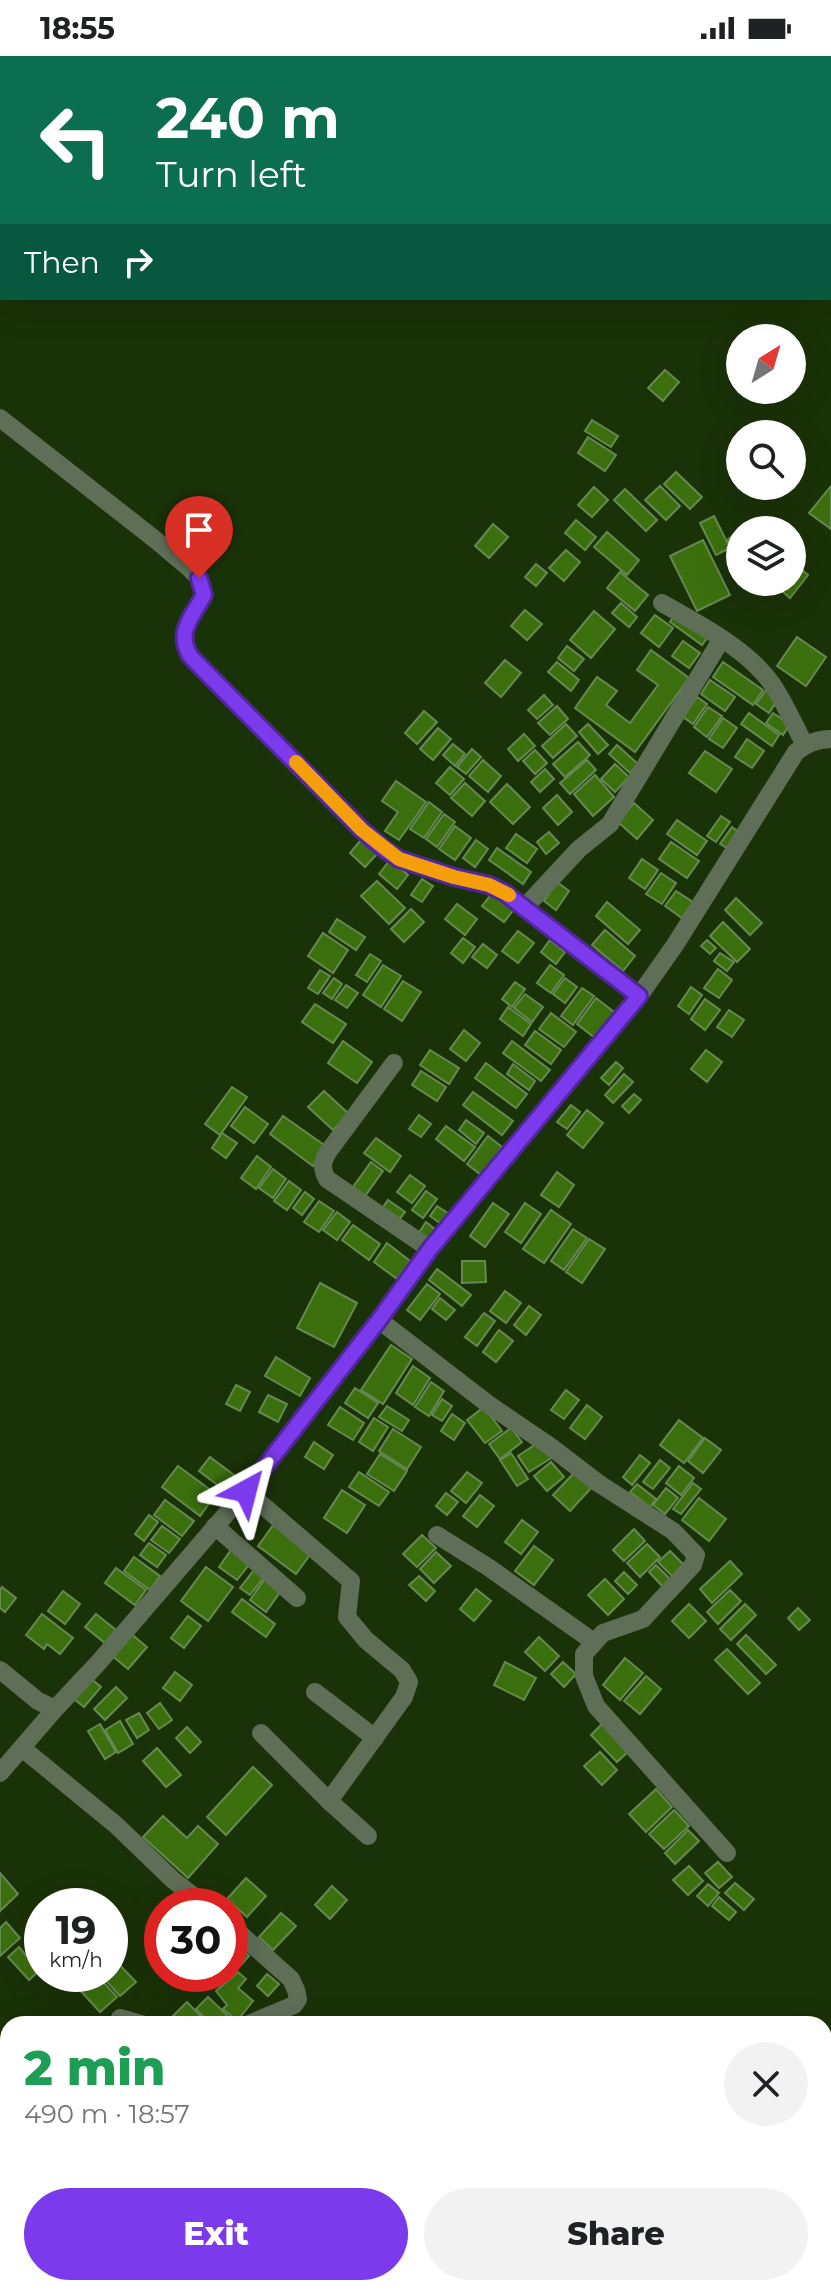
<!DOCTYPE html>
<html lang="en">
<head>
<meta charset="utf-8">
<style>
	:root { --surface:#fff; --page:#f2f2f2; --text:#202124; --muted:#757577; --accent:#7c3aed }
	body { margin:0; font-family:Montserrat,sans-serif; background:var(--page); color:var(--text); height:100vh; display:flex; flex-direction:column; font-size:30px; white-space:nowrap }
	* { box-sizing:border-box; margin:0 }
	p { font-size:26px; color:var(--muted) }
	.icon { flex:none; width:44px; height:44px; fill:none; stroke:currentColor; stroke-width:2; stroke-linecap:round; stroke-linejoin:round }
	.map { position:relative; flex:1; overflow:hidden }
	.side { position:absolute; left:0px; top:1960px; width:832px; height:280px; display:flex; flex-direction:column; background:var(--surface); border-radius:24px 24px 0 0; box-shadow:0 8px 32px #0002 }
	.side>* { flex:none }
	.guide { position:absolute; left:0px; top:0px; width:832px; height:244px; box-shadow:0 8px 32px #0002; background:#0b6e4f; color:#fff; overflow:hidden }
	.needle { width:52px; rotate:37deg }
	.buttons { position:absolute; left:726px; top:268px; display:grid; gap:16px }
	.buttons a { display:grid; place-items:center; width:80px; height:80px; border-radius:50%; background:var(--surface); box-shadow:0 8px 32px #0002; font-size:40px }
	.speed { position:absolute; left:24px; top:1832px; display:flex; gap:16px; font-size:40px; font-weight:700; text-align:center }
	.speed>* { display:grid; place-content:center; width:104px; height:104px; border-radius:50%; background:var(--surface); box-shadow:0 8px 32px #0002; line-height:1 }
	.speed small { font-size:20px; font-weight:400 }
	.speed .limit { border:12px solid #d22; background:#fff; color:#111 }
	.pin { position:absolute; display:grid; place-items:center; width:68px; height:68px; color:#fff; margin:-82px -34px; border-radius:50% 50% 50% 0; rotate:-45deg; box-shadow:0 0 8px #0007 }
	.pin .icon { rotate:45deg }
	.me { position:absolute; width:88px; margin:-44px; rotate:38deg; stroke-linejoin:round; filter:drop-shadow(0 0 6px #0008) }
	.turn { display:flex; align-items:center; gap:28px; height:168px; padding:0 24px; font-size:36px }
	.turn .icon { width:104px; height:104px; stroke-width:2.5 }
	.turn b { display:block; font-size:56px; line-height:68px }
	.then { display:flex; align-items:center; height:76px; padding:0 24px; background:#0003; gap:16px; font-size:30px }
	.round { display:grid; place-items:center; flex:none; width:84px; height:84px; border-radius:42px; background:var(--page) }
	.overview { display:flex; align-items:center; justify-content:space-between; height:136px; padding:0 24px }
	h1 { font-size:48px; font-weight:800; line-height:60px; color:#1e9e55 }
	.button { display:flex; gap:16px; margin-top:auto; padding:16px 24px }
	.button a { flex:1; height:92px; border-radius:48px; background:var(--accent); color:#fff; font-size:32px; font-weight:800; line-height:92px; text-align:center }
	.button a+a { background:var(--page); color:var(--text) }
	.status { display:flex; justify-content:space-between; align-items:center; height:56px; padding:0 40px; background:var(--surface); direction:ltr }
	.status svg { height:22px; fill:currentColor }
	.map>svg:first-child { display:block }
	.building { fill:#3b6f0e; stroke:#658951; stroke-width:2 }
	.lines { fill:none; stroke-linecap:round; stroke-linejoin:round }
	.street { stroke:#5f6e56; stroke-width:18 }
	.route-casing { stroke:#51269a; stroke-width:20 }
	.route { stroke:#7c3aed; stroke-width:14 }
	.slow { stroke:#f59e0b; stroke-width:14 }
</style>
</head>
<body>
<div class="status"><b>18:55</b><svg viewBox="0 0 49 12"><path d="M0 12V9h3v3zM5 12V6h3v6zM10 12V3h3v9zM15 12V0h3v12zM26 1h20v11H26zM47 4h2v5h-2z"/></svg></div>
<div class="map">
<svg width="831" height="2240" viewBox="0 0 831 2240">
	<rect width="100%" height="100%" fill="#1a3208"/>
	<g class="building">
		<polygon points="665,314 679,326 663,345 648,332"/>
		<polygon points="592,364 618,380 611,391 585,375"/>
		<polygon points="588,381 616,399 605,415 578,397"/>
		<polygon points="676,416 702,441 690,453 664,428"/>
		<polygon points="660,430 680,450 666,464 645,444"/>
		<polygon points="831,430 831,473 809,457"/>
		<polygon points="594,431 608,444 592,461 578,449"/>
		<polygon points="625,433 657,464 646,475 614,444"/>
		<polygon points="714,460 730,492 716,499 700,467"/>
		<polygon points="755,462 766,474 742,474"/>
		<polygon points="576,464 596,481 585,494 565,477"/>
		<polygon points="493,468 508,481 489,502 475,490"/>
		<polygon points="738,475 740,477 740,499 727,484"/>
		<polygon points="607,476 639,504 627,519 594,491"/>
		<polygon points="703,484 730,539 697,555 670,500"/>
		<polygon points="566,494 580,506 564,525 549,512"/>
		<polygon points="793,507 808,519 790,542 775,529 778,526 792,526"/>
		<polygon points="536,508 547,517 536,530 525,521"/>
		<polygon points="620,516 648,539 635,555 607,532"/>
		<polygon points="621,547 637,561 629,571 612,557"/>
		<polygon points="525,554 542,568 527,584 511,570"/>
		<polygon points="594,555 615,573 591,602 570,584"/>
		<polygon points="676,557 708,581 702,589 670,566"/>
		<polygon points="655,559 673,572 659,591 641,577"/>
		<polygon points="797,581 826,601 806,630 777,610"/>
		<polygon points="683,585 700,597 689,612 672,600"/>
		<polygon points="567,590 584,603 574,615 558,602"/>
		<polygon points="651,594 689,622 635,696 575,652 597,621 617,635 606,649 630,667 658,629 637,614"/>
		<polygon points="505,604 521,617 501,641 485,627"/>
		<polygon points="557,606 579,624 571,635 548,616"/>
		<polygon points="723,606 763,634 753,649 713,621"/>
		<polygon points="710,624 735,641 725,655 701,638"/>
		<polygon points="766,634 778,643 769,657 756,648"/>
		<polygon points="544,639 553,649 537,663 528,654"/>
		<polygon points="697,641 707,648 693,668 683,661"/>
		<polygon points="557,650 568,663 550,679 538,667"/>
		<polygon points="708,651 722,660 707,681 694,671"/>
		<polygon points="424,655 437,666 417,688 405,677"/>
		<polygon points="749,657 779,679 772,690 741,668"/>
		<polygon points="773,657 790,668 783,679 766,667"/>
		<polygon points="723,662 737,672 723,692 709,683"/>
		<polygon points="566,668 577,680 553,702 542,690"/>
		<polygon points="588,668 608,689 598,698 579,676"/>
		<polygon points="438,672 451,683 433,704 420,693"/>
		<polygon points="524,678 535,690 518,705 508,693"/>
		<polygon points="747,683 764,695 752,712 735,701"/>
		<polygon points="578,686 590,699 565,721 553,708"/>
		<polygon points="453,688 465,698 455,710 443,699"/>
		<polygon points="617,689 638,708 630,717 609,698"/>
		<polygon points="472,693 481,701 466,718 457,711"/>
		<polygon points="535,694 547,707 535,718 523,705"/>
		<polygon points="705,695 732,713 716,736 689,717"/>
		<polygon points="483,704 501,720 488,736 469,720"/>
		<polygon points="587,704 596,714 570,738 560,727"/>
		<polygon points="615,708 629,721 615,736 601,723"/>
		<polygon points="450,711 464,723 450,739 436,727"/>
		<polygon points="545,713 554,723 540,736 531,726"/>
		<polygon points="595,719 614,741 593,760 574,738"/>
		<polygon points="396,725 426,746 399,784 385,775 398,756 382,745"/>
		<polygon points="465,727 485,745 472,760 451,742"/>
		<polygon points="507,728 530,751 513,768 490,746"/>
		<polygon points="557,739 572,756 558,769 543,752"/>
		<polygon points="429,746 442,756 424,782 410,773"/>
		<polygon points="634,747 653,764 637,783 618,766"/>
		<polygon points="444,758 455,766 437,791 426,783"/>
		<polygon points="721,760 730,766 716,786 707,780"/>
		<polygon points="677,764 707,785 697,799 667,778"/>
		<polygon points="455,770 471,782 455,804 439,793"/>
		<polygon points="732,771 743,779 732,795 720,788"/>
		<polygon points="549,776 559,787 546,798 537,786"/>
		<polygon points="516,778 537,793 527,807 506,792"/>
		<polygon points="361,784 377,798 365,811 350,797"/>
		<polygon points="476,784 488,793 475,811 463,802"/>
		<polygon points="671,786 699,805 687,822 659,803"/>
		<polygon points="497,792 531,816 523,828 489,804"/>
		<polygon points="642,803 658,814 645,833 629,822"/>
		<polygon points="390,804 408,819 397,833 379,818"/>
		<polygon points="661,817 676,827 662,848 646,838"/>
		<polygon points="422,823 433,830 422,846 411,839"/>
		<polygon points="377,825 405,852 389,868 361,840"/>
		<polygon points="557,826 569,835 556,854 544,845"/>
		<polygon points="494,835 515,852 504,866 482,850"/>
		<polygon points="676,835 693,846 682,862 665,850"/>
		<polygon points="736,842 762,867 750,879 725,854"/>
		<polygon points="607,846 640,874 628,888 596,860"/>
		<polygon points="457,848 477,863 465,879 445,863"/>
		<polygon points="411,853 424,866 404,886 391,873"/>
		<polygon points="337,863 365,881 356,894 329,876"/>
		<polygon points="723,866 750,893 737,906 710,880"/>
		<polygon points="605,874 635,900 623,915 592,889"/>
		<polygon points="518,875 534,887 518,907 502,895"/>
		<polygon points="323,877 348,894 333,917 308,900"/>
		<polygon points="463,882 475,891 463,907 451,897"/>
		<polygon points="550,884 565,896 556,908 541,896"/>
		<polygon points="707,884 716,892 710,898 701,890"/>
		<polygon points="483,888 497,899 487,912 472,901"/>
		<polygon points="720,897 734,906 727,915 714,905"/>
		<polygon points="370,898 381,905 367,926 356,919"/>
		<polygon points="383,909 401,920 381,951 363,939"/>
		<polygon points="550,909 564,919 551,937 537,927"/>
		<polygon points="718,913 732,924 719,942 704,932"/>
		<polygon points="320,914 330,920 318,938 308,932"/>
		<polygon points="334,922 342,928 332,943 323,937"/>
		<polygon points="565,922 577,931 565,947 553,938"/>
		<polygon points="403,925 421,936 402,965 384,953"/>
		<polygon points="515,926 525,933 512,951 502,943"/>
		<polygon points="346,929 358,937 347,952 335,944"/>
		<polygon points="691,931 702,939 689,958 678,950"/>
		<polygon points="582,932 594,940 573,969 561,960"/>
		<polygon points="525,938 543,951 532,966 514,952"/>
		<polygon points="596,942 614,956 595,982 577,968"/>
		<polygon points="705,943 720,954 705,974 691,963"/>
		<polygon points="315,948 346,968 333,987 302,966"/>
		<polygon points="508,951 531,968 523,980 500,963"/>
		<polygon points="729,954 744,964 732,981 717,971"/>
		<polygon points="551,957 576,976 564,991 539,973"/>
		<polygon points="464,974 480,987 466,1005 450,993"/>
		<polygon points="535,975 561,994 551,1008 525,989"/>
		<polygon points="343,985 372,1006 357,1027 328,1007"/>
		<polygon points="512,985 550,1014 541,1025 503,997"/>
		<polygon points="430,994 459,1012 449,1028 420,1009"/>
		<polygon points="706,994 722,1006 707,1026 691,1013"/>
		<polygon points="616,1006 623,1012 609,1029 601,1022"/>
		<polygon points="486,1007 527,1038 516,1052 475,1022"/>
		<polygon points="513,1008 535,1025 529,1034 507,1018"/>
		<polygon points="421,1015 446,1031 437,1045 412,1029"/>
		<polygon points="624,1018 633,1026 613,1047 605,1039"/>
		<polygon points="232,1031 247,1041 220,1079 205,1068"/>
		<polygon points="324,1035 349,1058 333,1074 308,1051"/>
		<polygon points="473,1036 513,1065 502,1079 463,1049"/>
		<polygon points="634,1038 641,1044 629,1057 622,1050"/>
		<polygon points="571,1049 580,1056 567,1073 557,1066"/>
		<polygon points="245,1051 268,1068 254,1087 231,1070"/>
		<polygon points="587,1054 603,1067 583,1092 567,1079"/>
		<polygon points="419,1059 431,1068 421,1081 409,1073"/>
		<polygon points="283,1060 327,1091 313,1110 270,1078"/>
		<polygon points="466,1064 484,1077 476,1088 459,1074"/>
		<polygon points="446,1070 475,1091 464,1105 436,1083"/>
		<polygon points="222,1077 237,1087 226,1102 212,1092"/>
		<polygon points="488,1080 502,1091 481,1119 467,1108"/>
		<polygon points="376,1082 401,1100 390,1116 364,1097"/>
		<polygon points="257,1100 271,1111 256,1133 241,1122"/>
		<polygon points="371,1106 383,1115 365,1140 353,1131"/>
		<polygon points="273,1113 286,1123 273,1142 259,1132"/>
		<polygon points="557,1116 574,1129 559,1151 541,1139"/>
		<polygon points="410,1119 425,1130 412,1147 397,1136"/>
		<polygon points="289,1125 301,1134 287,1154 274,1145"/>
		<polygon points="426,1135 437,1143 423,1162 412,1154"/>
		<polygon points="305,1136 314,1143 302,1159 293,1152"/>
		<polygon points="388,1144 405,1156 395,1169 379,1157"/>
		<polygon points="319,1145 334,1155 319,1176 304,1166"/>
		<polygon points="493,1147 509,1158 485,1191 470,1180"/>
		<polygon points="525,1147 541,1158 521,1187 505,1176"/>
		<polygon points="437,1150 449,1158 441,1168 430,1160"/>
		<polygon points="551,1154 571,1168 544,1207 523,1193"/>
		<polygon points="337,1156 350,1166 337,1184 323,1174"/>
		<polygon points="426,1166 436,1174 427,1186 418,1178"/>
		<polygon points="353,1169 380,1188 369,1204 342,1184"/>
		<polygon points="573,1173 587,1182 564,1214 551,1205"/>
		<polygon points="589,1183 605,1193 582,1227 566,1216"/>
		<polygon points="387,1187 410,1205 397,1223 374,1206"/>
		<polygon points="462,1205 485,1205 486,1226 462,1227"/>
		<polygon points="437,1213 471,1239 462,1250 429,1224"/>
		<polygon points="320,1227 357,1247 334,1291 297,1272"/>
		<polygon points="427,1228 440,1238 420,1264 407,1254"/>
		<polygon points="505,1235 521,1247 506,1267 490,1255"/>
		<polygon points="440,1242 455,1254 446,1264 432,1253"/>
		<polygon points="529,1250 541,1259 526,1279 514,1269"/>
		<polygon points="484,1257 495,1265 477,1290 465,1281"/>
		<polygon points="499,1274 513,1285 496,1306 483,1296"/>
		<polygon points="391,1289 412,1303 383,1348 361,1334"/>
		<polygon points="276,1301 310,1322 300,1340 265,1320"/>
		<polygon points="413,1310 430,1322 413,1349 396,1337"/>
		<polygon points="431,1326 444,1335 429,1360 415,1351"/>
		<polygon points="236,1329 250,1336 240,1355 226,1348"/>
		<polygon points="355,1332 378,1347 368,1362 345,1347"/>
		<polygon points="566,1334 579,1344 564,1363 551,1354"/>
		<polygon points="268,1339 287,1348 278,1366 259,1356"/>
		<polygon points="442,1343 452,1350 442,1365 432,1359"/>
		<polygon points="587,1349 602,1361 585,1383 570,1372"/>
		<polygon points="387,1350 409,1364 402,1375 379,1361"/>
		<polygon points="340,1351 364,1367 353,1384 328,1369"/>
		<polygon points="484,1351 502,1375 485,1387 467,1364"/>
		<polygon points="452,1358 465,1367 454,1384 441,1375"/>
		<polygon points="374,1362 388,1371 373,1395 359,1386"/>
		<polygon points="679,1364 703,1382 684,1407 660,1389"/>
		<polygon points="511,1372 522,1386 500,1403 489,1388"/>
		<polygon points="393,1373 421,1391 407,1413 379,1395"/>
		<polygon points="705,1382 721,1394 703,1417 688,1405"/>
		<polygon points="542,1384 553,1401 529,1416 518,1400"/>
		<polygon points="314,1386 333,1399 324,1413 305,1401"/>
		<polygon points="511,1397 528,1423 517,1430 500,1404"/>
		<polygon points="380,1398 407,1415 394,1435 367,1418"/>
		<polygon points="640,1399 650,1407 632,1429 623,1421"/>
		<polygon points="210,1401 238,1422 227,1436 199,1415"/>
		<polygon points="660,1404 670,1412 653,1433 643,1426"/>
		<polygon points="551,1406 564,1421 547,1435 534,1420"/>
		<polygon points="178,1410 216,1438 200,1460 162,1431"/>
		<polygon points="679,1410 694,1422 681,1439 666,1427"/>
		<polygon points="576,1415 593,1430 570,1455 553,1439"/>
		<polygon points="359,1416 389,1436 379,1450 349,1431"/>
		<polygon points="467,1416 482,1427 466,1447 451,1435"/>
		<polygon points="693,1427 701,1433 681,1458 673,1453"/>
		<polygon points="637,1428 656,1443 650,1451 630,1436"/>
		<polygon points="666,1432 678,1442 665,1458 653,1449"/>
		<polygon points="342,1434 365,1449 347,1477 324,1462"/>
		<polygon points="446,1437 458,1446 447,1459 436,1450"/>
		<polygon points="480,1439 494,1450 477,1471 463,1460"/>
		<polygon points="699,1442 726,1463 709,1485 682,1464"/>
		<polygon points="165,1444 194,1465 182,1480 154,1459"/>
		<polygon points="149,1459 158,1466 144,1485 135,1478"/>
		<polygon points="522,1464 538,1476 521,1498 505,1486"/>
		<polygon points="274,1468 312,1496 296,1518 258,1490"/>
		<polygon points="162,1470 180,1483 169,1497 151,1484"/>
		<polygon points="634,1473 645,1485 624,1505 613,1494"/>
		<polygon points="422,1479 436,1492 417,1511 403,1498"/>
		<polygon points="149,1487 166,1499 157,1511 140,1499"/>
		<polygon points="647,1488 660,1501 640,1521 627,1507"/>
		<polygon points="534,1490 553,1504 534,1529 515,1515"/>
		<polygon points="233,1491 252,1505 237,1524 219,1511"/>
		<polygon points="670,1495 685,1510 673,1521 658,1506"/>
		<polygon points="436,1496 451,1510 434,1527 420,1513"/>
		<polygon points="134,1501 160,1520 150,1534 124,1515"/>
		<polygon points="730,1505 742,1518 712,1547 700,1533"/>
		<polygon points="656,1509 673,1526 665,1533 649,1516"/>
		<polygon points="257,1510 267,1517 250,1539 240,1532"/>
		<polygon points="206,1511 233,1531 208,1565 181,1545"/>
		<polygon points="116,1512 146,1534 135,1549 105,1527"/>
		<polygon points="624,1516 637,1529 628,1538 615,1525"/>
		<polygon points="267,1520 283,1532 266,1556 250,1544"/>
		<polygon points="419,1520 435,1535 426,1545 409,1529"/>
		<polygon points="605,1523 624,1543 608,1559 588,1539"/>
		<polygon points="2,1531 16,1542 5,1556 0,1552 0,1534"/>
		<polygon points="476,1533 491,1545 474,1565 460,1553"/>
		<polygon points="730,1534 741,1545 718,1568 707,1556"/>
		<polygon points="63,1535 80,1548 65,1568 48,1555"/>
		<polygon points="242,1543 275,1568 266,1581 232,1556"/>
		<polygon points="689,1548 706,1565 689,1582 672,1565"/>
		<polygon points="745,1548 756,1559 731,1584 720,1573"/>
		<polygon points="798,1552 810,1564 799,1574 788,1562"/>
		<polygon points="42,1558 73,1582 60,1598 47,1588 44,1593 26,1579"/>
		<polygon points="96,1558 116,1574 105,1587 85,1571"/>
		<polygon points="188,1560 201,1570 184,1592 171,1582"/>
		<polygon points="129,1576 147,1591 128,1613 110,1598"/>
		<polygon points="746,1579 776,1609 766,1618 737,1588"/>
		<polygon points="539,1581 559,1600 545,1615 525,1596"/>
		<polygon points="727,1593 760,1627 748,1638 715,1604"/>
		<polygon points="625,1602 643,1617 620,1644 603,1629"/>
		<polygon points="505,1606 536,1622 524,1644 494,1629"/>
		<polygon points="563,1606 576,1618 564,1631 551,1618"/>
		<polygon points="175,1616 192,1629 180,1645 163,1632"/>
		<polygon points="646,1620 661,1633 640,1658 624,1645"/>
		<polygon points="90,1622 101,1631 84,1651 73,1642"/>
		<polygon points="116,1631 127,1642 105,1664 94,1653"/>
		<polygon points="160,1647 172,1664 159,1673 147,1657"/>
		<polygon points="139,1657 149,1674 137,1682 126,1664"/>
		<polygon points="120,1665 133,1688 118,1697 105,1674"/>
		<polygon points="100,1668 116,1696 105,1703 88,1675"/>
		<polygon points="602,1668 629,1695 617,1706 591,1679"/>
		<polygon points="187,1671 201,1686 190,1697 176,1682"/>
		<polygon points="157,1692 181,1719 166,1731 143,1705"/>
		<polygon points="600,1696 617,1714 602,1729 584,1710"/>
		<polygon points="253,1711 272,1729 226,1779 207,1761"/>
		<polygon points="656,1733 672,1751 646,1776 629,1758"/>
		<polygon points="674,1754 689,1770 664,1793 649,1778"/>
		<polygon points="163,1760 187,1782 198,1770 218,1788 188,1822 143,1781"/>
		<polygon points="688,1774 699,1785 675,1808 665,1797"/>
		<polygon points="718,1806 732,1821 719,1832 705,1817"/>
		<polygon points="689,1810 703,1825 688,1839 673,1824"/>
		<polygon points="0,1817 18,1838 0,1855"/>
		<polygon points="246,1822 266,1840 247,1861 227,1843"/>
		<polygon points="735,1827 754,1843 744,1854 725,1837"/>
		<polygon points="708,1828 719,1837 708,1850 697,1840"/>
		<polygon points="332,1830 347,1844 330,1863 315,1849"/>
		<polygon points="719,1841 736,1856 729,1864 712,1850"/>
		<polygon points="281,1857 296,1870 273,1894 259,1881"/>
		<polygon points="6,1866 20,1882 0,1900 0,1872"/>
		<polygon points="42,1878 42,1912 27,1887"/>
		<polygon points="235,1887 249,1900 229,1922 225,1918 230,1918 230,1892"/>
		<polygon points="19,1891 39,1915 29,1924 8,1901"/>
		<polygon points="114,1903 136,1926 120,1940 100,1918 110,1918 110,1906"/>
		<polygon points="238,1916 246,1923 238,1932 253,1945 237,1965 223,1953 227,1949 216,1935"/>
		<polygon points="92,1918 96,1918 117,1941 100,1956 77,1931"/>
		<polygon points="267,1918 279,1928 268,1940 257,1930"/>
		<polygon points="208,1941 227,1959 218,1968 211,1968 196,1953"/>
		<polygon points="187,1946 208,1968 181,1968 173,1960"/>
	</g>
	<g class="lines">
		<g class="street">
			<path d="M 0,362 L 157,485 L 190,513 L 199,522 L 204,539 C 192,561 175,577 191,601 L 362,774 L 384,793 L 399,803 L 454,821 L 489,829 L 505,837 L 639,940"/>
			<path d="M 662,547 C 698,568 748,593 772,628 C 785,647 794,669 805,689"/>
			<polyline points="525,851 579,793 610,768 721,584"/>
			<path d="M 394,1007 L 328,1096 C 322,1106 321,1112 327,1123 L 430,1193"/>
			<polyline points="379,1264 488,1348 551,1391 598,1427 673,1475 696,1499 693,1509 643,1563 603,1577 584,1598 584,1620 596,1650 727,1797"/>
			<polyline points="246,1435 351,1525 347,1561 366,1584 402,1614 409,1626 404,1641 329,1745"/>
			<polyline points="215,1470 297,1542"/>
			<polyline points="437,1479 488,1511 594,1586"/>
			<polyline points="0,1614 38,1645 55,1653"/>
			<polyline points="315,1636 375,1682"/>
			<polyline points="261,1677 329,1745 368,1780"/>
			<polyline points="22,1692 116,1769 173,1824 206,1850"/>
			<path d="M 0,1717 L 55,1653 L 99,1606 L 246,1435 L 379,1264 L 430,1193 L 639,940 L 675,889 L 796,696 C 806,688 818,683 831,683"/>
			<polyline points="230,1869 291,1923 296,1934 298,1943 294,1949 249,1968"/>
			<polyline points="120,1962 141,1968"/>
		</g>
	</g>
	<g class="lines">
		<g class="route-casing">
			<path id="route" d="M 199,522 L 204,539 C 192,561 175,577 191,601 L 362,774 L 384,793 L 399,803 L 454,821 L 489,829 L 505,837 L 639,940 L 430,1193 L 379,1264 L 246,1435"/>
		</g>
		<use href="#route" class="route"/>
		<polyline class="slow" points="296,706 362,774 399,803 454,821 489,829 509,839"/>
	</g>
</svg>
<div class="buttons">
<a><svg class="needle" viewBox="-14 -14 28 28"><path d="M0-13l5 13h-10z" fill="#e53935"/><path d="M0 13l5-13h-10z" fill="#757577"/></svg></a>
<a><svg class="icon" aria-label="search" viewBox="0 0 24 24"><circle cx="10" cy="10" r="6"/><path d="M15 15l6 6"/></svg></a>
<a><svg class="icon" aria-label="layers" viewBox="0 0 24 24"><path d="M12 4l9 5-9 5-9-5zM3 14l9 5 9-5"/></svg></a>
</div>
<div class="speed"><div>19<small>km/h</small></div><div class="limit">30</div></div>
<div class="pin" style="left:199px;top:522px;background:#d93025"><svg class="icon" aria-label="arrive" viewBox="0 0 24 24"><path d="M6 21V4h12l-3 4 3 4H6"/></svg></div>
<svg class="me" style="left:246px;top:1435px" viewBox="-20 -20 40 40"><path d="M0-17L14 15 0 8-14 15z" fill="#7c3aed" stroke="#fff" stroke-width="4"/></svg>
<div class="guide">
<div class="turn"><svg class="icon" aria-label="left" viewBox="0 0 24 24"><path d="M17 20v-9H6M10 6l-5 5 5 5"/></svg><div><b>240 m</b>Turn left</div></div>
<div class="then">Then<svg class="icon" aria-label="right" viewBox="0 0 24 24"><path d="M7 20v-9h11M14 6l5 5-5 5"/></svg></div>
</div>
<section class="side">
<div class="overview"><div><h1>2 min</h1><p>490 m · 18:57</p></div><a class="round"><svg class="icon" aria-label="close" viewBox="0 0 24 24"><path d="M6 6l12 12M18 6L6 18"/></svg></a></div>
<div class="button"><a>Exit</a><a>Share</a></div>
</section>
</div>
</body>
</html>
